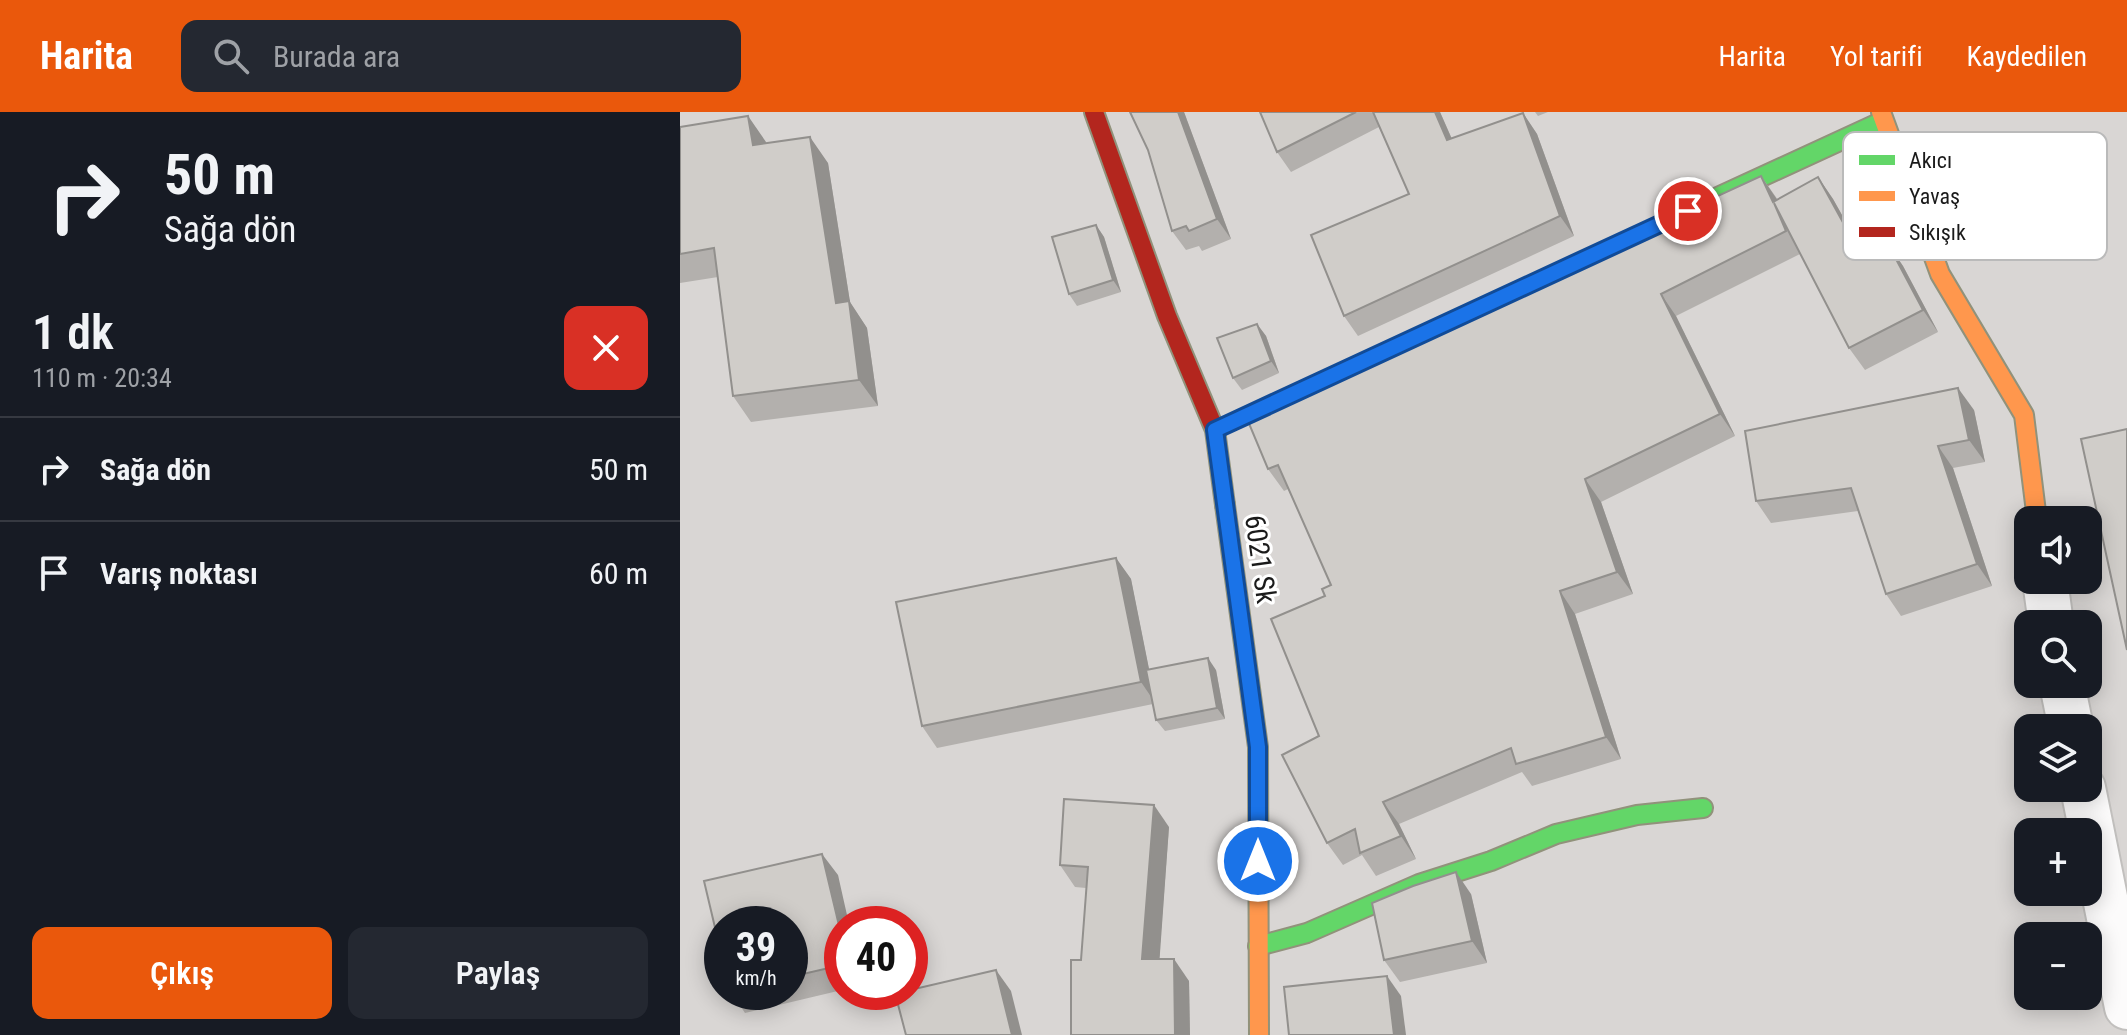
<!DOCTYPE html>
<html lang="tr">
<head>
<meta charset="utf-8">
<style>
	:root { --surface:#171b24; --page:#242831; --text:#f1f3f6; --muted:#9ea1a6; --line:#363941; --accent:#ea580c }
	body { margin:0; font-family:"Roboto Condensed",sans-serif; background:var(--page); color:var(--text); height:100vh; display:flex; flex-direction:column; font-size:30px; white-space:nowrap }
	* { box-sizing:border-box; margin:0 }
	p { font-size:26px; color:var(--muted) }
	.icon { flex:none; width:44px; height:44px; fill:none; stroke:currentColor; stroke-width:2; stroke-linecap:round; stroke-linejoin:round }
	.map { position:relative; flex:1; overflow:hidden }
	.side { display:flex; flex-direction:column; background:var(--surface); width:680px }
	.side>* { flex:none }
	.banner { background:#171b24; color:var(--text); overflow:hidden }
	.tools { position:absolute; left:1334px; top:394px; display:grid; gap:16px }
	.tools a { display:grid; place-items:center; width:88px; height:88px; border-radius:16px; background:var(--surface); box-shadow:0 4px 20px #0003; font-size:40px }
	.speed { position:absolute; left:24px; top:794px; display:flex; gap:16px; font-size:40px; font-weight:700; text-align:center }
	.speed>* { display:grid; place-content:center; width:104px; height:104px; border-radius:50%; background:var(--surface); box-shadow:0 4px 20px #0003; line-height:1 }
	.speed small { font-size:20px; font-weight:400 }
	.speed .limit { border:12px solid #d22; background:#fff; color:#111 }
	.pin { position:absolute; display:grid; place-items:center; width:68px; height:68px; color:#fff; margin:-34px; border:4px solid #fff; border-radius:50%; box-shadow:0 2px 8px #0007 }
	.me { position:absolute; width:88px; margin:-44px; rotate:0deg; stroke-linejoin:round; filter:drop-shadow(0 0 6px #0008) }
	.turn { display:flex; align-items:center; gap:28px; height:168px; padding:0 32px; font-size:36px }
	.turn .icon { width:104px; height:104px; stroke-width:2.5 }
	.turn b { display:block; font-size:56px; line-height:68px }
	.round { display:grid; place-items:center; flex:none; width:84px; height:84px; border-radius:16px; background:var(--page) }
	.overview { display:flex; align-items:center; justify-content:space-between; height:136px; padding:0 32px }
	h1 { font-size:48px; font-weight:600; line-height:60px }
	.primary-button { display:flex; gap:16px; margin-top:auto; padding:16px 32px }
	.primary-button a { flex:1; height:92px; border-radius:16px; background:var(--accent); color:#fff; font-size:32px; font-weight:600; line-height:92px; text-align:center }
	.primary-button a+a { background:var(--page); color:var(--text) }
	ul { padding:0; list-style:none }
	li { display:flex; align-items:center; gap:24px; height:104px; padding:0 32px; border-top:2px solid var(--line) }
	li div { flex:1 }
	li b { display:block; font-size:30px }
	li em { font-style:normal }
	header { display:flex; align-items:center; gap:48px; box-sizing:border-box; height:112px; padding:0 40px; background:var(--accent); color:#fff }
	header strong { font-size:38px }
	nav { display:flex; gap:44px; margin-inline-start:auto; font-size:28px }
	.search { width:560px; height:72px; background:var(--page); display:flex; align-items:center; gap:20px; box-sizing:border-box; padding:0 28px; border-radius:16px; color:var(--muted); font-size:30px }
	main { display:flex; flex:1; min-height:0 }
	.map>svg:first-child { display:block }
	.residential { fill:#d9d6d4; fill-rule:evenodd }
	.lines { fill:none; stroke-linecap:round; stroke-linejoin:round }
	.street-casing { stroke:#c2c0be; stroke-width:48 }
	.fast-casing { stroke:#91927b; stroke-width:22 }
	.slow-casing { stroke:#91927b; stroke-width:22 }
	.jam-casing { stroke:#91927b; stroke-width:22 }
	.street { stroke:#fcfbfb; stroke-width:44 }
	.fast { stroke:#63d668; stroke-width:18 }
	.slow { stroke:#ff974d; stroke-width:18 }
	.jam { stroke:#b3261e; stroke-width:18 }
	.wall { fill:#b3b0ad }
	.shaded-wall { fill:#92908d }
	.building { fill:#d0cdc9; stroke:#92908d; stroke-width:2 }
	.route-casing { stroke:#114b97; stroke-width:20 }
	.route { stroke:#1a73e8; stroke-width:14 }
	.labels { text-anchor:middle; stroke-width:6; stroke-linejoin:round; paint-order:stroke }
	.street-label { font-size:28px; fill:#1a1a1a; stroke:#fff }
	.key { fill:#fff; stroke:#bababa; stroke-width:2 }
	.key-label { font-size:22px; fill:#1a1a1a }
</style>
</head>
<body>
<header>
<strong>Harita</strong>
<div class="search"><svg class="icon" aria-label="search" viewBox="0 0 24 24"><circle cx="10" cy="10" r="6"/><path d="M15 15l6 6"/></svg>Burada ara</div>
<nav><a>Harita</a><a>Yol tarifi</a><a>Kaydedilen</a></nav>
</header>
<main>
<section class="side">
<div class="banner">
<div class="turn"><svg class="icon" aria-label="right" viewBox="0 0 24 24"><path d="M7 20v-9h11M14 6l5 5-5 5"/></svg><div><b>50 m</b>Sağa dön</div></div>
</div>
<div class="overview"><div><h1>1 dk</h1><p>110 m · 20:34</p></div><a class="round" style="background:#d93025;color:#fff"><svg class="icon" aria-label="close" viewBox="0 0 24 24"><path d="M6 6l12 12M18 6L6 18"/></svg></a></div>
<ul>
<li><svg class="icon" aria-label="right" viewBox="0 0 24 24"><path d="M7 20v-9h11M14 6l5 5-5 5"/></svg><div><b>Sağa dön</b></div><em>50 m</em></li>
<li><svg class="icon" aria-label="arrive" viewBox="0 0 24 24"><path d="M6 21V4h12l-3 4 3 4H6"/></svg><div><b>Varış noktası</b></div><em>60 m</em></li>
</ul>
<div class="primary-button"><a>Çıkış</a><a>Paylaş</a></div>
</section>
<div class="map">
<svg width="1447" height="923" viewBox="0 0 1447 923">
	<rect width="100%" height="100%" fill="#eae7e2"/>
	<path class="residential" d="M 0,0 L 1447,0 L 1447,923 L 0,923 ZM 1348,408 L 1408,408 L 1408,468 L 1348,468 ZM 1348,512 L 1408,512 L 1408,572 L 1348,572 ZM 1348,616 L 1408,616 L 1408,676 L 1348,676 ZM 1348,720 L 1408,720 L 1408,780 L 1348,780 ZM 42,812 L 110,812 L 110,880 L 42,880 ZM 162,812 L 230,812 L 230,880 L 162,880 ZM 1348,824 L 1408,824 L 1408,884 L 1348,884 Z"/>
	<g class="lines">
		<g class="street-casing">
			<g id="street">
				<polyline points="1365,468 1371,512"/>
				<polyline points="1382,572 1391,616"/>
				<polyline points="1403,676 1447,895"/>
			</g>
		</g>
		<g class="fast-casing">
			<g id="fast">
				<polyline points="1027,90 1203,9"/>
				<polyline points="578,834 627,821 739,772 811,749 876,722 957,703 1023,696"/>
			</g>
		</g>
		<g class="slow-casing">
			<g id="slow">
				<polyline points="1201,0 1260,162 1344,303 1357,408"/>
				<polyline points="545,393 578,635 579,923"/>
			</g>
		</g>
		<g class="jam-casing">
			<polyline id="jam" points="414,0 487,204 535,318 545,393"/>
		</g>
		<use href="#street" class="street"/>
		<use href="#fast" class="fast"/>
		<use href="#slow" class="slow"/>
		<use href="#jam" class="jam"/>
	</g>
	<g class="wall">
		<polygon points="450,0 504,0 551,127 522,139 519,134 506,138 492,119 468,38"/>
		<polygon points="580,0 760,0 772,27 843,1 857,22 894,124 678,224 664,204 729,82 699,15 611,60 597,40"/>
		<polygon points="855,0 868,0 858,4"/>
		<polygon points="68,4 86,31 148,51 170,190 187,216 198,294 71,310 53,284 38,165 0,171 0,15"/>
		<polygon points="1081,64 1098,88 1138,65 1153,87 1185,144 1208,132 1223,154 1258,220 1185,258 1169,236 1120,142 996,204 1055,324 921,390 953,482 895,502 941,647 852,674 842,660 719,712 736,747 696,764 682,743 663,753 647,731 639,624 645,484 651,473 608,377 604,379 588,357"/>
		<polygon points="416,113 424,125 441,180 397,194 389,182"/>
		<polygon points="577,212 586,224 599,261 562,278 553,266"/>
		<polygon points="1294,298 1305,350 1273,356 1312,474 1221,504 1206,482 1178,399 1091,411 1076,389"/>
		<polygon points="436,446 451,467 469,557 536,558 545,607 485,619 476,608 473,592 257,636 242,614"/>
		<polygon points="489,715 479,847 509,869 510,923 391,923 401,848 406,776 395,775 380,753"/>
		<polygon points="158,763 162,812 162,878 65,901 51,880 110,880 110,812"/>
		<polygon points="791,782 807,851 720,870 704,848"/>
	</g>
	<g class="shaded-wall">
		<polygon points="498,0 504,0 551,127 537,107"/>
		<polygon points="755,0 760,0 781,48 767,28"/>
		<polygon points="843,1 857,22 894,124 880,104"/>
		<polygon points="68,4 86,30 91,60 73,33"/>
		<polygon points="130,25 148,51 170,190 187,216 198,294 179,268 156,191"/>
		<polygon points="1081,64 1096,86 1109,113 1093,90"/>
		<polygon points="1138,65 1153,87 1198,167 1182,145"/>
		<polygon points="416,113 424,125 441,180 433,168"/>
		<polygon points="1208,132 1223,154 1258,220 1243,198"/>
		<polygon points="981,182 996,204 1055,324 1040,302"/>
		<polygon points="577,212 586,224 599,261 591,249"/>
		<polygon points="1278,276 1294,298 1305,350 1289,328"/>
		<polygon points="1258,334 1273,356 1312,474 1297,452"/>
		<polygon points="905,367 921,390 953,482 937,460"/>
		<polygon points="436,446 451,467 476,592 461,570"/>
		<polygon points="880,479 895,502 941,647 926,625"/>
		<polygon points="528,546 536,558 545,607 537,596"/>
		<polygon points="703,690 719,712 736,747 721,724"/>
		<polygon points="474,693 489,715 478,869 462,847"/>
		<polygon points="142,742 158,763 169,812 162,812 162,826"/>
		<polygon points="776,760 791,782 807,851 792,829"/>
		<polygon points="494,847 509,869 510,923 495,923"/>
		<polygon points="316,858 331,879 342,923 332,923"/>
		<polygon points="707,864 721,884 726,923 714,923"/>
	</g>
	<g class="building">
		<polygon points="450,0 498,0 537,107 509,119 506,114 492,119 468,38"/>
		<polygon points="580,0 676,0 597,40"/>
		<polygon points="693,0 755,0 767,28 843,1 880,104 664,204 631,123 729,82"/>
		<polygon points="68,4 73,33 130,25 156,191 169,189 179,268 53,284 34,136 0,142 0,15"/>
		<polygon points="1081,64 1093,90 1138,65 1182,145 1208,132 1243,198 1169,236 1094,91 1106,119 981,182 1040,302 905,367 937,460 880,479 926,625 836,652 831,636 703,690 721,724 680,741 675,717 647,731 602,643 639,624 591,507 645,484 642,477 651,473 598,353 588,357 565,302"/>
		<polygon points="416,113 433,168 389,182 372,125"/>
		<polygon points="577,212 591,249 553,266 537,226"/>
		<polygon points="1278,276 1289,328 1258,334 1297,452 1206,482 1171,376 1076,389 1065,319"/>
		<polygon points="1447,317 1447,538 1401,327"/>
		<polygon points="436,446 461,570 242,614 216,490"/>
		<polygon points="528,546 537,596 476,608 466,558"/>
		<polygon points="384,687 474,693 462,847 494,847 495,923 391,923 391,848 401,848 408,755 380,753"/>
		<polygon points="142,742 162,826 162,853 110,865 110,812 42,812 42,845 24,769"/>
		<polygon points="776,760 792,829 704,848 692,791 733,774"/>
		<polygon points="316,858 332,923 226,923 215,881 230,880 230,878"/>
		<polygon points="707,864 714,923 609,923 604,875"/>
	</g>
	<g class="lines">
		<g class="route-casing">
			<polyline id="route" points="578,749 578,635 535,318 1008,99"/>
		</g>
		<use href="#route" class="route"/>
	</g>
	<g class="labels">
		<g class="street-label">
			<text transform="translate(581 447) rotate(82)" y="10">6021 Sk</text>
		</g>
	</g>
	<rect x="1163" y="20" width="264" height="128" rx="12" class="key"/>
	<rect x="1179" y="43" width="36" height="10" fill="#63d668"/>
	<rect x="1179" y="79" width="36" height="10" fill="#ff974d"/>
	<rect x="1179" y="115" width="36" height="10" fill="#b3261e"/>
	<g class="key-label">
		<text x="1229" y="56">Akıcı</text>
		<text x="1229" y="92">Yavaş</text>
		<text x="1229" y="128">Sıkışık</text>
	</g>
</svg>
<div class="tools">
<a><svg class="icon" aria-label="sound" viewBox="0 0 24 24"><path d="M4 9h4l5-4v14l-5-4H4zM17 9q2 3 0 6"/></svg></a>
<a><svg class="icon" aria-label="search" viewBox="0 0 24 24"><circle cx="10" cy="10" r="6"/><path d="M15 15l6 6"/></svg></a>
<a><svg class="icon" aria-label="layers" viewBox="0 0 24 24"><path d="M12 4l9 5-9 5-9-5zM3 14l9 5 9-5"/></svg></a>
<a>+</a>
<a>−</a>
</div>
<div class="speed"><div>39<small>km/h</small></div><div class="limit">40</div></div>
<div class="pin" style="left:1008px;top:99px;background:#d93025"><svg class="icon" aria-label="arrive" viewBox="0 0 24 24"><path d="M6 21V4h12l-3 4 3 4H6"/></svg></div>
<svg class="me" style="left:578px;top:749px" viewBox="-20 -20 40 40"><circle r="17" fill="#1a73e8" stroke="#fff" stroke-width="3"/><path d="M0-11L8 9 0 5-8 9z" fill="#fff"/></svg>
</div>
</main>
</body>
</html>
